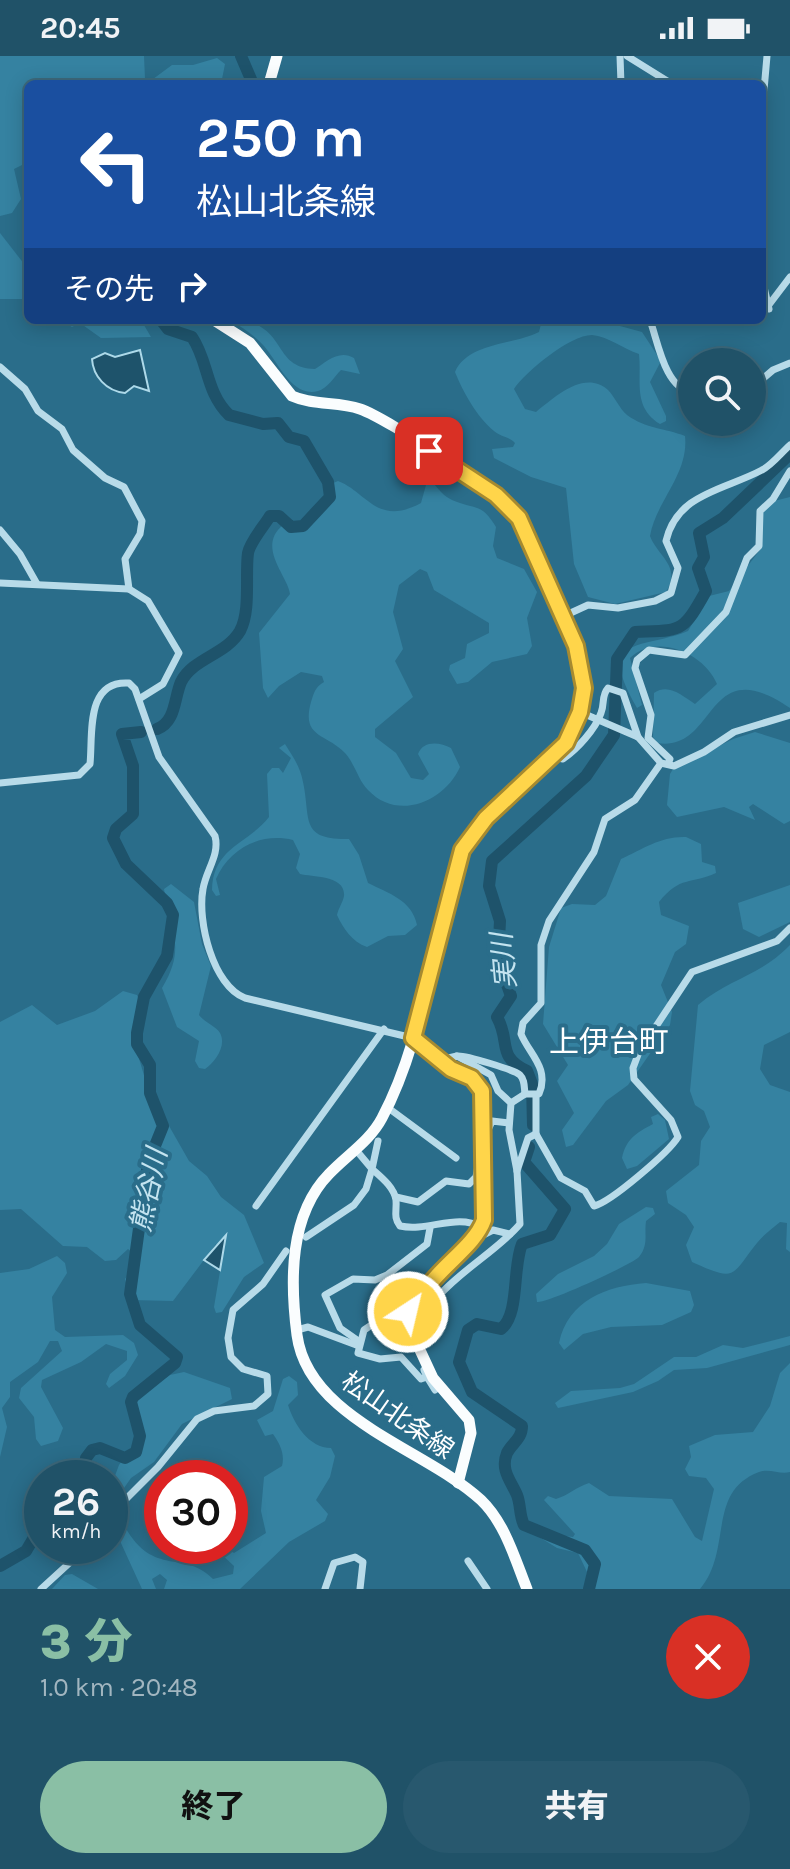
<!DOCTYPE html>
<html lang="ja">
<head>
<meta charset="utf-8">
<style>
	:root { --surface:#205268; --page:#28586e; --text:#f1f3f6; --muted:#a2b6c0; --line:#3d697c; --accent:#8abfa5 }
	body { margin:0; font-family:Karla,"Noto Sans JP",sans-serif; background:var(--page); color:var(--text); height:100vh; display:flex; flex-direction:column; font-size:30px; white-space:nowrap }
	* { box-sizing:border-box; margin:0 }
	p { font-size:26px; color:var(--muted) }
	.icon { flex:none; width:44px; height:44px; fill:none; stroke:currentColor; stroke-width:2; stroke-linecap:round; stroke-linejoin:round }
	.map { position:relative; height:1533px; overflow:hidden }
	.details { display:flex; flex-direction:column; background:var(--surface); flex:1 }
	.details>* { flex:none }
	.guide { position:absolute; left:24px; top:24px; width:742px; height:244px; border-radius:12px; box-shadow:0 4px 20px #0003,0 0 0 2px var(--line); background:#1a4fa0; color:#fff; overflow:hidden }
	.tools { position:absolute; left:678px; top:292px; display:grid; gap:16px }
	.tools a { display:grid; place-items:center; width:88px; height:88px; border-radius:50%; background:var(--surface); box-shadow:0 4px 20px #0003,0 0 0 2px var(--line); font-size:40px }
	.speed { position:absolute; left:24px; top:1404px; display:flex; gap:16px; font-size:40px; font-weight:700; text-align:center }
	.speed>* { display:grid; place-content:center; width:104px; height:104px; border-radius:50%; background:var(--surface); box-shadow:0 4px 20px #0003,0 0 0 2px var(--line); line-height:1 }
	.speed small { font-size:20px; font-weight:400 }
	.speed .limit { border:12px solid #d22; background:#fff; color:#111 }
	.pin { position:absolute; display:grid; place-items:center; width:68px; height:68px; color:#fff; margin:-34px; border-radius:16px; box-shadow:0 4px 12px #0006 }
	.me { position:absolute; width:88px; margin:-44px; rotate:35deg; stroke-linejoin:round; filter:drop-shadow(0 0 6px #0008) }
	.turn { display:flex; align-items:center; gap:28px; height:168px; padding:0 40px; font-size:36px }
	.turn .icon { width:104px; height:104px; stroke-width:2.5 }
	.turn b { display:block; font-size:56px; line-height:68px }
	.then { display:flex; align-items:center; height:76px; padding:0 40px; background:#0003; gap:16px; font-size:30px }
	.round { display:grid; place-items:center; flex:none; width:84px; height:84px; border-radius:42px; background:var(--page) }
	.headline { display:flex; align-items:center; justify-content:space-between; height:136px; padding:0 40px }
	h1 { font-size:48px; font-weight:800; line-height:60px; color:var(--accent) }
	.cta { display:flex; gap:16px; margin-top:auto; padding:16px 40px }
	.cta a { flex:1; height:92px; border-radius:48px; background:var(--accent); color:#111; font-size:32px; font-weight:800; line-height:92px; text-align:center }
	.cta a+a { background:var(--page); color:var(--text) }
	.status { display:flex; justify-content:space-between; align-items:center; height:56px; padding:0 40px; background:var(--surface); direction:ltr }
	.status svg { height:22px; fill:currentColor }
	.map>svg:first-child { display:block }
	.green { fill:#3582a1 }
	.water { fill:#1e536b; stroke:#add9e9; stroke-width:2 }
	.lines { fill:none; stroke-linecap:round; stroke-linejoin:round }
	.river { stroke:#1e536b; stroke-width:12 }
	.street { stroke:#b8dbe9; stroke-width:7 }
	.primary { stroke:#fafdfe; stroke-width:11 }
	.route-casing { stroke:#a68a30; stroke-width:20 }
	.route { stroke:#ffd54a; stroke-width:14 }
	.labels { text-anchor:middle; stroke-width:8; stroke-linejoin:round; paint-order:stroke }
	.street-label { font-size:26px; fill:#fff; stroke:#2a6d8a }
	.water-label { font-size:28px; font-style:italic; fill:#c4e4f0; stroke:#2a6d8a }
	.quarter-label { font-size:30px; fill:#fff; stroke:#2a6d8a }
</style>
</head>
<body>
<div class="status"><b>20:45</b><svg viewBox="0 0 49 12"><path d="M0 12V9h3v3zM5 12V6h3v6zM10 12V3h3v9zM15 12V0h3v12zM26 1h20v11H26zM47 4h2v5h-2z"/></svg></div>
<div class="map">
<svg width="790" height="1533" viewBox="0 0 790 1533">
	<rect width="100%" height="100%" fill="#2a6d8a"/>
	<g class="green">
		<polygon points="0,0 144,0 145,23 149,26 172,9 193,9 217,2 225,8 221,28 28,28 28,106 14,113 21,143 12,157 0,160"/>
		<polygon points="0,177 28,213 28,243 0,243"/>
		<polygon points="60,264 141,264 151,281 101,282 80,267 72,271"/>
		<path d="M 229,264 C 290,264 269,312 315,313 C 326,306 339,293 354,302 L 360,318 L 341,314 C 334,321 327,333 318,335 C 292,342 278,306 264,290 C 254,279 242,271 229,264 Z"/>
		<path d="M 542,264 L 613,264 L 620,270 L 642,276 L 661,305 L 650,326 L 666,360 L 666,365 L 660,368 C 632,351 642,324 639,298 C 623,293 608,280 592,279 C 570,279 525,316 514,333 L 525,353 L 536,356 C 554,342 584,313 608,334 C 615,341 619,352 627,359 C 646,373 665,372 685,380 C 689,418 656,445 650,480 C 658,501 682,510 666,536 L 615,548 L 588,541 L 574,508 L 566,432 L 531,421 L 494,402 L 492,393 L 513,391 L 515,387 C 508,380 501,381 494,375 C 477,361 463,336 455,316 C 468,286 514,289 539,276 Z"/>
		<path d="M 338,425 C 367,436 377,471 421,447 L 426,429 L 432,426 C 439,433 443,440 452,444 C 475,454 481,446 496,471 L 493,490 L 497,502 L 524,513 L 537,536 L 527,562 L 532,590 L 527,598 L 492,606 L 468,626 L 457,628 L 449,614 L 450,609 L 465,602 L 467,588 L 489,577 L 489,567 L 434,534 L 427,516 L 420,513 L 399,529 L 393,556 L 403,593 L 395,605 L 413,641 L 375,673 L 375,681 L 396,697 L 411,722 L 423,724 L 429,718 L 418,698 C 423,684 440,686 451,692 L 460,711 C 445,745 398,766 368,734 C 358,724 355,708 345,697 C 326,677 301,682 311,646 C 314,637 315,631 324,626 L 322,620 L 301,616 L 279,630 L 268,642 L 263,632 L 259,577 L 290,538 C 288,520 256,491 283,469 C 311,465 326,458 331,428 Z"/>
		<path d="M 790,441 L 790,652 C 704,593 718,697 657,687 L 653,681 L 654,637 C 669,627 682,640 695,648 L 717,628 C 705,598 657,576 630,602 L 642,649 L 637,652 C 594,578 642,594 688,575 L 709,540 L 729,535 L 762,491 L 762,456 L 774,445 Z"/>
		<polygon points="755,676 790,687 790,765 784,768 753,748 749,751 755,764 724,751 677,761 667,749 670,718 673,713 733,683"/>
		<path d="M 285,688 C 293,701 300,710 303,726 C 311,763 299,784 349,783 L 359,799 L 368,827 C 388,837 412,844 417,869 L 405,879 L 388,880 L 367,891 C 352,886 343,872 337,859 C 338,853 343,846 344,840 C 346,819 312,821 300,818 L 296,812 L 300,798 L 293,784 C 260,776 229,793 216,823 L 220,839 L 216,840 L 212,834 C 213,791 247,789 269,761 L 267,718 L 272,712 L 279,712 L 283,717 L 291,702 L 279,692 Z"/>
		<path d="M 686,781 L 701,788 L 702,806 L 715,810 L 716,817 C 690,829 681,819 659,846 L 661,859 L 689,870 L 686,888 L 675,896 L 661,929 L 672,956 L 670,969 L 628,1029 L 606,1045 L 573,1089 L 566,1091 L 562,1074 L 574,1057 L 557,1025 L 568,1009 L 543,968 L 549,891 L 561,852 L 572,848 L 595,849 L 606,840 L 621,803 C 643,793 661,780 686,781 Z"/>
		<path d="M 171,828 L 194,846 L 202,888 L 211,910 L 199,959 C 204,966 216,970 220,977 C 227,990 215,1006 205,1013 L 199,1012 L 195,1005 L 199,985 L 177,971 L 162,932 C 187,891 170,874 164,833 Z"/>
		<polygon points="790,829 790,866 759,881 743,873 738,847"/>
		<path d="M 790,889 L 790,976 L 764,989 L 760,1013 L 770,1029 L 790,1036 L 790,1196 L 786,1193 L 787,1167 L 780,1166 C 773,1172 763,1179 757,1187 C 731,1219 738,1227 692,1206 L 686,1189 L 694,1171 L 686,1159 L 668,1147 L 666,1135 L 699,1109 L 701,1085 L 710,1071 L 704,1055 L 695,1049 L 690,1035 L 698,949 C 730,922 759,921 790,889 Z"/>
		<polygon points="123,935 137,939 141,948 138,999 148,1033 189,1105 207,1120 221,1141 244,1159 264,1207 244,1221 222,1256 216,1257 214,1251 223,1197 216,1188 173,1245 131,1244 125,1223 134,1212 133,1197 128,1193 116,1204 105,1205 87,1191 63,1190 21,1153 0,1154 0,966 32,949 57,969 95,955"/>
		<path d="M 658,1058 L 665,1064 L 669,1083 L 637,1110 L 627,1113 L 622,1102 C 626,1083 636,1077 653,1068 L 651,1061 Z"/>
		<path d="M 646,1151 L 653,1152 L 655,1158 L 646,1165 C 644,1179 649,1188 639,1201 C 633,1208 546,1248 537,1246 L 536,1238 L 558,1218 L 594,1200 L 607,1188 L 619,1168 Z"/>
		<polygon points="57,1200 65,1207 67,1217 52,1241 55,1274 65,1281 123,1279 134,1287 138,1299 125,1320 109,1332 106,1328 110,1318 127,1304 127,1295 106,1288 81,1306 42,1324 41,1331 63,1372 58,1385 41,1390 36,1383 34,1361 19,1342 21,1332 62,1295 58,1285 50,1285 38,1306 10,1326 10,1341 2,1352 7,1371 0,1401 0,1217 29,1213"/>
		<path d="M 646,1227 L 690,1235 L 694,1249 L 691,1256 L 662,1269 L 611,1271 L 583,1278 L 564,1294 L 559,1287 C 568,1244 607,1230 646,1227 Z"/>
		<polygon points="790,1280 790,1289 707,1312 674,1314 658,1325 633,1336 558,1352 555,1347 571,1335 620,1332 634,1328 674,1301 696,1301 723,1289 743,1292"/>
		<path d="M 790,1307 L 790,1416 C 780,1419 770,1412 759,1416 C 706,1436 733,1494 700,1533 L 585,1533 L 587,1516 L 578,1497 L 557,1492 L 536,1479 L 539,1471 L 556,1479 L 573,1481 L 575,1478 L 544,1444 L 548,1440 L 556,1443 C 569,1439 576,1431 589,1427 L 609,1440 L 672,1443 L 695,1481 L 702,1485 L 714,1433 L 706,1422 L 689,1420 L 685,1413 L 691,1401 L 689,1390 L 715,1379 L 753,1376 L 770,1350 L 780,1317 Z"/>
		<polygon points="184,1316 230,1332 232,1343 182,1368 154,1406 131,1422 110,1452 110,1433 119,1409 135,1387 135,1349 140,1339 170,1319"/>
		<path d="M 289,1320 L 297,1326 L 298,1339 L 288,1349 C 294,1368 309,1392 331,1392 L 335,1400 L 330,1421 L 316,1444 L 328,1458 L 325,1465 L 289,1486 L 240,1533 L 164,1533 L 167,1524 L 160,1518 L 152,1523 L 156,1533 L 142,1533 L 115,1474 L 115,1462 L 121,1458 L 127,1462 L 125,1471 C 154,1522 184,1493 213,1523 L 233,1518 L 234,1510 L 219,1496 L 223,1491 L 234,1497 L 266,1477 L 261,1455 L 264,1421 L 282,1410 C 285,1398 280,1388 273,1378 L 265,1380 L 257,1364 L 273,1355 L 283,1323 Z"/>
		<polygon points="72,1518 98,1533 52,1533 65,1519"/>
	</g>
	<g class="water">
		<path d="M 140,294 L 149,335 L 134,330 L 125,337 C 106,335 93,320 92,303 L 105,297 L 115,301 Z"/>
		<polygon points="226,1179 220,1214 204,1204"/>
	</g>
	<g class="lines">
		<g class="river">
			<polyline points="241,0 253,28"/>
			<path d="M 157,673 C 176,666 174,642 181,626 C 193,602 226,599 240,575 C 251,555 245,519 248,497 C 250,486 264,470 270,460 L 279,460 L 291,471 L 303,470 L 330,441 L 328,426 L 304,385 L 289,381 L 278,367 L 263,368 L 229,359 C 205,335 209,306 192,281 L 168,273 L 161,264"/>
			<path d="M 533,1069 L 532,1028 L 527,1015 C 496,1000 511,986 497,961 L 511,940 L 498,903 L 500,865 L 489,830 L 492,805 L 586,720 L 614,679 L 617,603 L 635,576 C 682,574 682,578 706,535 L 698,512 L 704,501 L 699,477 L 723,462 L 790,398"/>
			<path d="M 529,1091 L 524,1106 L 565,1153 L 550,1179 L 522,1188 C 512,1212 520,1258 501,1273 L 477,1268 L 468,1274 L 459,1306 L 472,1336 L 522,1370 C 522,1383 512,1387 507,1397 C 500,1414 511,1425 517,1439 C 521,1449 519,1459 524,1469 L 585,1494 L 595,1508 L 589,1533"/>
			<polyline points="85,1422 86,1402 92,1394 100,1392 125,1402 136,1396 140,1380 131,1346 133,1341 175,1307 177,1301 140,1269 130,1238 148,1107 163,1070 150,1037 150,1009 137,988 137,977 144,941 167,900 173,859 167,847 126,808 113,782 116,773 133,758 133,710 122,678 141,676"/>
			<polyline points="0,1510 26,1495 42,1468"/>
		</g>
		<g class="street">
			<polyline points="620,0 621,28"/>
			<polyline points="627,0 672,28"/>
			<polyline points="762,57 767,0"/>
			<polyline points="762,222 769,253"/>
			<polyline points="762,258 790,221"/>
			<path d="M 650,264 C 658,286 665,333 692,336"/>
			<polyline points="0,311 25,333 38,355 62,373 73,394 105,422 124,431 142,465 140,478 125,503 129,533"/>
			<polyline points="752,332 773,314 790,307"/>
			<polyline points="0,474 20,498 37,528"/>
			<polyline points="0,527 129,533 148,545 179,597 163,628 139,643"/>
			<path d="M 564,560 L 588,549 L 618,552 L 655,545 L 671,537 L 678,512 L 666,485 C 677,437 725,434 762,414 C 772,409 781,397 790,389"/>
			<polyline points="580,656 638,681 661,707 674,710 704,696 734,676 790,659"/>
			<path d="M 554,701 L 563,703 C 577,693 595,674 601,657 C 605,647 601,640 608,632 L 623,637 L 638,681"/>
			<polyline points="668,708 670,703 648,682 651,659 635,612 637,604 649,594 685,599 726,556 747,502 759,490 760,455 773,443 790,415"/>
			<path d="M 0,727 L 79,719 L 90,708 C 93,678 85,624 129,627 L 135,633 L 159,701 L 215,780 C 220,799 206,814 203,833 C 197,865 213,930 245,942 L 413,982"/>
			<path d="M 457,1000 C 465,999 515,1014 520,1019 C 525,1024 524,1031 525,1038"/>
			<polyline points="536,1039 536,1078"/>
			<path d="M 511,1047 L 525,1038 L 539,1038 C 550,1012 529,998 521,978 L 523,967 L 541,947 L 541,889 L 549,865 L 594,796 L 605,763 L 635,744 L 661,707"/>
			<polyline points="387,1051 456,1102"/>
			<polyline points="484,1073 488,1074 492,1065 509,1067"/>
			<path d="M 378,1085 L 372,1113 C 381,1121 394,1131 396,1144 C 397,1155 393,1161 400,1170 C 428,1176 457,1157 481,1171"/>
			<path d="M 517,1115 L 528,1082 L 536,1078 L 561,1122 L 585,1135 L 594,1150 C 611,1146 669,1096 678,1081 L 671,1064 L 634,1023 L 633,1012 L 639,996 L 692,916 L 777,885 L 790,872"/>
			<polyline points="396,1141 418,1146 446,1125 469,1128 476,1121 479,1103"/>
			<polyline points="256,1150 384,973"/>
			<polyline points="306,1181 354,1149 366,1133 372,1113 356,1094"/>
			<polyline points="479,1181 493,1174 510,1178"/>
			<polyline points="416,1234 407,1262 400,1268 376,1266 364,1274 358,1297 380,1303 401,1301 421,1323 427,1321 424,1314"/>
			<polyline points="297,1274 308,1271 359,1290"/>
			<path d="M 417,1284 C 423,1232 490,1204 520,1168 L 517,1115 L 509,1074 L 511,1047 L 498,1035 L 491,1019 L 457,1000 L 440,1004"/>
			<polyline points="360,1286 340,1272 325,1239 353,1223 375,1224 387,1219 427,1188 430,1172"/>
			<polyline points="427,1321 435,1334"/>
			<polyline points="110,1459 158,1411 197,1363 214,1355 254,1350 268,1338 267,1320 243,1313 231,1301 228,1282 233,1254 263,1228 286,1195"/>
			<polyline points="468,1505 487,1533"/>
			<polyline points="41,1533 88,1490"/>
			<polyline points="325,1533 334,1507 355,1501 363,1506 360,1533"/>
		</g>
		<g class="primary">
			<polyline points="269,28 277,0"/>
			<path d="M 214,264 L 250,287 L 292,340 C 314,350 338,345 360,353 C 389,363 502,438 519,462 C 538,488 548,523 561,553 C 578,591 593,630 575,671 C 551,724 485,743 462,796 C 452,817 448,841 443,863 C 426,930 415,1000 382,1062 C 370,1085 347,1099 329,1118 C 289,1159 290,1225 297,1279 C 308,1363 426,1393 481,1444 C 505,1467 515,1503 527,1533"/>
			<polyline points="413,982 451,1013 472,1022 482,1035 484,1164 479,1176 424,1233 412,1266 413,1279 433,1322 469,1364 471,1377 458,1427"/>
		</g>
	</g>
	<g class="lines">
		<g class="route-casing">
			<path id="route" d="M 408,1256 L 413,1256 C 429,1215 473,1195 484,1164 L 482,1035 L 472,1022 L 451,1013 L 413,982 L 462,794 L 486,762 L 566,687 L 580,656 L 584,632 L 576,590 L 519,462 L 496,439 L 429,395"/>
		</g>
		<use href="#route" class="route"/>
	</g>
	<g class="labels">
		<g class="street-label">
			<text transform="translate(398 1359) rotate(35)" y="9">松山北条線</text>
		</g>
		<g class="water-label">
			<text transform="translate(503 905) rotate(-95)" y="10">実川</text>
			<text transform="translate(148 1134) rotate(-78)" y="10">熊谷川</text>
		</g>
		<g class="quarter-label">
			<text x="609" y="996">上伊台町</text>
		</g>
	</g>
</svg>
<div class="tools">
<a><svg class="icon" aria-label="search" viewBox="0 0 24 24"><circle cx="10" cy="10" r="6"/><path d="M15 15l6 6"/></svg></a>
</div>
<div class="speed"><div>26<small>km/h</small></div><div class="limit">30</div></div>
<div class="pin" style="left:429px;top:395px;background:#d93025"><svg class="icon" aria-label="arrive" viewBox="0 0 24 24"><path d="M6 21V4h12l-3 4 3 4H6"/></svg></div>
<svg class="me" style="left:408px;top:1256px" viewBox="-20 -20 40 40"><circle r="17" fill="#ffd54a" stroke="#fff" stroke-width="3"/><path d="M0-11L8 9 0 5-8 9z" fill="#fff"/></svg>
<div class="guide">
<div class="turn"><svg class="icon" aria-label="left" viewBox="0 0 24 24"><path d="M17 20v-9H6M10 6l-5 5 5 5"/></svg><div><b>250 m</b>松山北条線</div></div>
<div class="then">その先<svg class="icon" aria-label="right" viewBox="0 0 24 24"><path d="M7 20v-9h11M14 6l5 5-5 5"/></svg></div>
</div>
</div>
<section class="details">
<div class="headline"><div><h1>3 分</h1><p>1.0 km · 20:48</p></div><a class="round" style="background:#d93025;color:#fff"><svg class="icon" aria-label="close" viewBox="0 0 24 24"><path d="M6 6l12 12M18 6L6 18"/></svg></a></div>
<div class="cta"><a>終了</a><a>共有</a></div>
</section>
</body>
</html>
